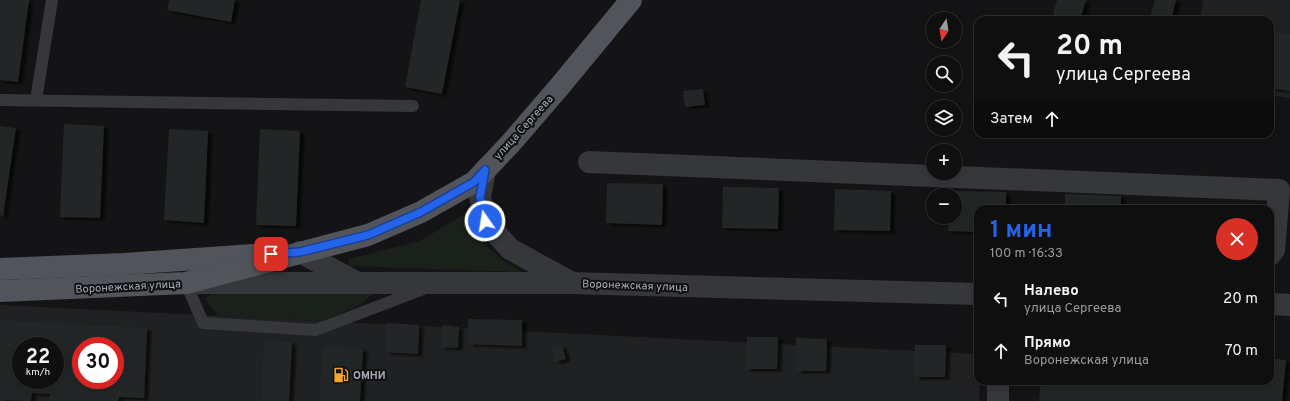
<!DOCTYPE html>
<html lang="ru">
<head>
<meta charset="utf-8">
<style>
	:root { --surface:#0f0f10; --page:#181819; --text:#f1f3f6; --muted:#9b9c9f; --line:#2f2f30; --accent:#2563eb }
	body { margin:0; font-family:Overpass,sans-serif; background:var(--page); color:var(--text); height:100vh; display:flex; flex-direction:column; font-size:15px; white-space:nowrap }
	* { box-sizing:border-box; margin:0 }
	p { font-size:13px; color:var(--muted) }
	.icon { flex:none; width:22px; height:22px; fill:none; stroke:currentColor; stroke-width:2; stroke-linecap:round; stroke-linejoin:round }
	.map { position:relative; flex:1; overflow:hidden }
	.sheet { position:absolute; left:974px; top:205px; width:300px; height:180px; display:flex; flex-direction:column; background:var(--surface); border-radius:12px; box-shadow:0 2px 10px #0003,0 0 0 1px var(--line) }
	.sheet>* { flex:none }
	.banner { position:absolute; left:974px; top:16px; width:300px; height:122px; border-radius:12px; box-shadow:0 2px 10px #0003,0 0 0 1px var(--line); background:#0f0f10; color:var(--text); overflow:hidden }
	.needle { width:26px; rotate:192deg }
	.fabs { position:absolute; left:926px; top:12px; display:grid; gap:8px }
	.fabs a { display:grid; place-items:center; width:36px; height:36px; border-radius:50%; background:var(--surface); box-shadow:0 2px 10px #0003,0 0 0 1px var(--line); font-size:20px }
	.speed { position:absolute; left:12px; top:337px; display:flex; gap:8px; font-size:20px; font-weight:700; text-align:center }
	.speed>* { display:grid; place-content:center; width:52px; height:52px; border-radius:50%; background:var(--surface); box-shadow:0 2px 10px #0003,0 0 0 1px var(--line); line-height:1 }
	.speed small { font-size:10px; font-weight:400 }
	.speed .limit { border:6px solid #d22; background:#fff; color:#111 }
	.pin { position:absolute; display:grid; place-items:center; width:34px; height:34px; color:#fff; margin:-17px; border-radius:8px; box-shadow:0 2px 6px #0006 }
	.me { position:absolute; width:44px; margin:-22px; rotate:347deg; stroke-linejoin:round; filter:drop-shadow(0 0 3px #0008) }
	.turn { display:flex; align-items:center; gap:14px; height:84px; padding:0 16px; font-size:18px }
	.turn .icon { width:52px; height:52px; stroke-width:2.5 }
	.turn b { display:block; font-size:28px; line-height:34px }
	.then { display:flex; align-items:center; height:38px; padding:0 16px; background:#0003; gap:8px; font-size:15px }
	.round { display:grid; place-items:center; flex:none; width:42px; height:42px; border-radius:21px; background:var(--page) }
	.summary { display:flex; align-items:center; justify-content:space-between; height:68px; padding:0 16px }
	h1 { font-size:24px; font-weight:700; line-height:30px; color:var(--accent) }
	ul { padding:0; list-style:none }
	li { display:flex; align-items:center; gap:12px; height:52px; padding:0 16px }
	li div { flex:1 }
	li b { display:block; font-size:15px }
	li em { font-style:normal }
	.map>svg:first-child { display:block }
	.built { fill:#202123; fill-rule:evenodd }
	.green { fill:#1a211b }
	.building { fill:#242527; fill-rule:evenodd; filter:url(#shadow) }
	.lines { fill:none; stroke-linecap:round; stroke-linejoin:round }
	.lane { stroke:#35373b; stroke-width:12 }
	.street { stroke:#35373b; stroke-width:22 }
	.primary { stroke:#51545a; stroke-width:22 }
	.route-casing { stroke:#184099; stroke-width:10 }
	.route { stroke:#2563eb; stroke-width:7 }
	.labels { text-anchor:middle; stroke-width:4; stroke-linejoin:round; paint-order:stroke }
	.street-label { font-size:11px; fill:#a6acb7; stroke:#0f0f11 }
	.poi-label { font-size:11px; font-weight:bold; fill:#a6acb7; stroke:#0f0f11; text-anchor:start }
</style>
</head>
<body>
<div class="map">
<svg width="1290" height="401" viewBox="0 0 1290 401">
	<defs>
		<filter id="shadow"><feDropShadow dx="4.5" dy="2.5" stdDeviation="1" flood-color="#0009"/></filter>
	</defs>
	<rect width="100%" height="100%" fill="#141416"/>
	<g class="built">
		<polygon points="1203,0 1290,0 1290,98 1270,95 1270,20 1200,20"/>
		<path d="M 0,305 L 978,354 L 978,381 L 980,381 L 979,401 L 0,401 ZM 21,346 L 55,346 L 55,380 L 21,380 ZM 81,346 L 115,346 L 115,380 L 81,380 Z"/>
	</g>
	<g class="green">
		<polygon points="471,210 482,242 501,259 522,272 349,266 348,259 420,241"/>
		<polygon points="221,290 376,291 360,305 324,321 218,316 205,298"/>
	</g>
	<g class="building">
		<polygon points="0,0 29,0 18,82 0,80"/>
		<polygon points="169,0 235,0 231,22 167,10"/>
		<polygon points="421,0 460,0 442,94 405,87"/>
		<polygon points="1057,0 1086,0 1080,20 1060,20 1052,18"/>
		<polygon points="1155,0 1176,0 1171,20 1149,20"/>
		<polygon points="1270,31 1290,34 1290,91 1270,88"/>
		<polygon points="703,89 705,105 685,107 683,91"/>
		<polygon points="64,124 104,126 100,218 60,217"/>
		<polygon points="0,126 16,128 3,216 0,215"/>
		<polygon points="169,129 208,131 204,223 164,220"/>
		<polygon points="260,129 300,131 296,226 256,225"/>
		<polygon points="607,183 663,184 662,225 606,223"/>
		<polygon points="723,187 779,188 778,229 722,228"/>
		<polygon points="835,189 891,191 890,231 834,230"/>
		<polygon points="949,191 1006,192 1006,209 978,209 978,232 948,231 949,217 955,217 955,195 949,195"/>
		<polygon points="1065,194 1121,196 1121,209 1065,209"/>
		<polygon points="1160,204 1260,206 1259,209 1160,209"/>
		<polygon points="468,319 522,320 522,346 468,344"/>
		<path d="M 0,320 L 147,328 L 144,398 L 119,397 L 118,401 L 49,401 L 50,394 L 32,393 L 31,401 L 0,400 ZM 21,346 L 55,346 L 55,380 L 21,380 ZM 81,346 L 115,346 L 115,380 L 81,380 Z"/>
		<polygon points="387,323 419,325 418,354 385,352"/>
		<polygon points="443,325 459,327 458,348 441,347"/>
		<polygon points="747,337 778,337 777,369 746,369"/>
		<polygon points="796,338 827,339 826,371 796,371"/>
		<polygon points="264,340 292,342 289,401 261,401"/>
		<polygon points="562,345 566,359 555,362 551,348"/>
		<polygon points="915,345 946,345 945,377 915,377"/>
		<polygon points="323,346 363,349 360,401 319,401"/>
		<polygon points="1270,358 1286,360 1282,401 1039,401 1041,381 1270,381"/>
	</g>
	<g class="lines">
		<g class="lane">
			<polyline points="0,100 413,106"/>
			<polyline points="36,100 52,0"/>
			<polyline points="186,283 203,323 316,330 426,288"/>
		</g>
		<g class="street">
			<polyline points="589,162 1279,190 1274,250 1270,255"/>
			<polyline points="485,170 480,197 485,221 510,249 570,282"/>
			<polyline points="300,252 354,281"/>
			<polyline points="199,283 571,283 978,294"/>
			<polyline points="1270,304 1290,305"/>
			<polyline points="998,381 998,401"/>
		</g>
		<g class="primary">
			<polyline points="0,269 124,264 253,255"/>
			<polyline points="0,291 186,283 368,235 421,212 474,182 510,144 560,86 631,0"/>
		</g>
	</g>
	<g class="lines">
		<g class="route-casing">
			<polyline id="route" points="271,254 300,252 368,235 421,212 474,182 485,170 480,197 485,221"/>
		</g>
		<use href="#route" class="route"/>
	</g>
	<defs>
		<g id="fuel-bare" transform="scale(1.2)"><path d="M-5.5-6h7V0h2V4h1.3V-2.5L3-4.5l.8-.8L6-3V5H2.5V1h-1V6h-7ZM-4.2-4.7v3.2H.2V-4.7Z" fill="#f4a62f" stroke="#0f0f11" stroke-width="2.5" paint-order="stroke"/></g>
	</defs>
	<g fill-rule="evenodd">
		<use href="#fuel-bare" x="341" y="375"/>
	</g>
	<g class="labels">
		<g class="street-label">
			<text transform="translate(523 127) rotate(-48)" y="4">улица Сергеева</text>
			<text transform="translate(635 285) rotate(2)" y="4">Воронежская улица</text>
			<text transform="translate(128 286) rotate(-3)" y="4">Воронежская улица</text>
		</g>
		<g class="poi-label">
			<text x="353" y="379">ОМНИ</text>
		</g>
	</g>
</svg>
<div class="fabs">
<a><svg class="needle" viewBox="-14 -14 28 28"><path d="M0-13l5 13h-10z" fill="#e53935"/><path d="M0 13l5-13h-10z" fill="#9b9c9f"/></svg></a>
<a><svg class="icon" aria-label="search" viewBox="0 0 24 24"><circle cx="10" cy="10" r="6"/><path d="M15 15l6 6"/></svg></a>
<a><svg class="icon" aria-label="layers" viewBox="0 0 24 24"><path d="M12 4l9 5-9 5-9-5zM3 14l9 5 9-5"/></svg></a>
<a>+</a>
<a>−</a>
</div>
<div class="speed"><div>22<small>km/h</small></div><div class="limit">30</div></div>
<div class="pin" style="left:271px;top:254px;background:#d93025"><svg class="icon" aria-label="arrive" viewBox="0 0 24 24"><path d="M6 21V4h12l-3 4 3 4H6"/></svg></div>
<svg class="me" style="left:485px;top:221px" viewBox="-20 -20 40 40"><circle r="17" fill="#2563eb" stroke="#fff" stroke-width="3"/><path d="M0-11L8 9 0 5-8 9z" fill="#fff"/></svg>
<div class="banner">
<div class="turn"><svg class="icon" aria-label="left" viewBox="0 0 24 24"><path d="M17 20v-9H6M10 6l-5 5 5 5"/></svg><div><b>20 m</b>улица Сергеева</div></div>
<div class="then">Затем<svg class="icon" aria-label="ahead" viewBox="0 0 24 24"><path d="M12 20V5M6 11l6-6 6 6"/></svg></div>
</div>
<section class="sheet">
<div class="summary"><div><h1>1 мин</h1><p>100 m · 16:33</p></div><a class="round" style="background:#d93025;color:#fff"><svg class="icon" aria-label="close" viewBox="0 0 24 24"><path d="M6 6l12 12M18 6L6 18"/></svg></a></div>
<ul>
<li><svg class="icon" aria-label="left" viewBox="0 0 24 24"><path d="M17 20v-9H6M10 6l-5 5 5 5"/></svg><div><b>Налево</b><p>улица Сергеева</p></div><em>20 m</em></li>
<li><svg class="icon" aria-label="ahead" viewBox="0 0 24 24"><path d="M12 20V5M6 11l6-6 6 6"/></svg><div><b>Прямо</b><p>Воронежская улица</p></div><em>70 m</em></li>
</ul>
</section>
</div>
</body>
</html>
